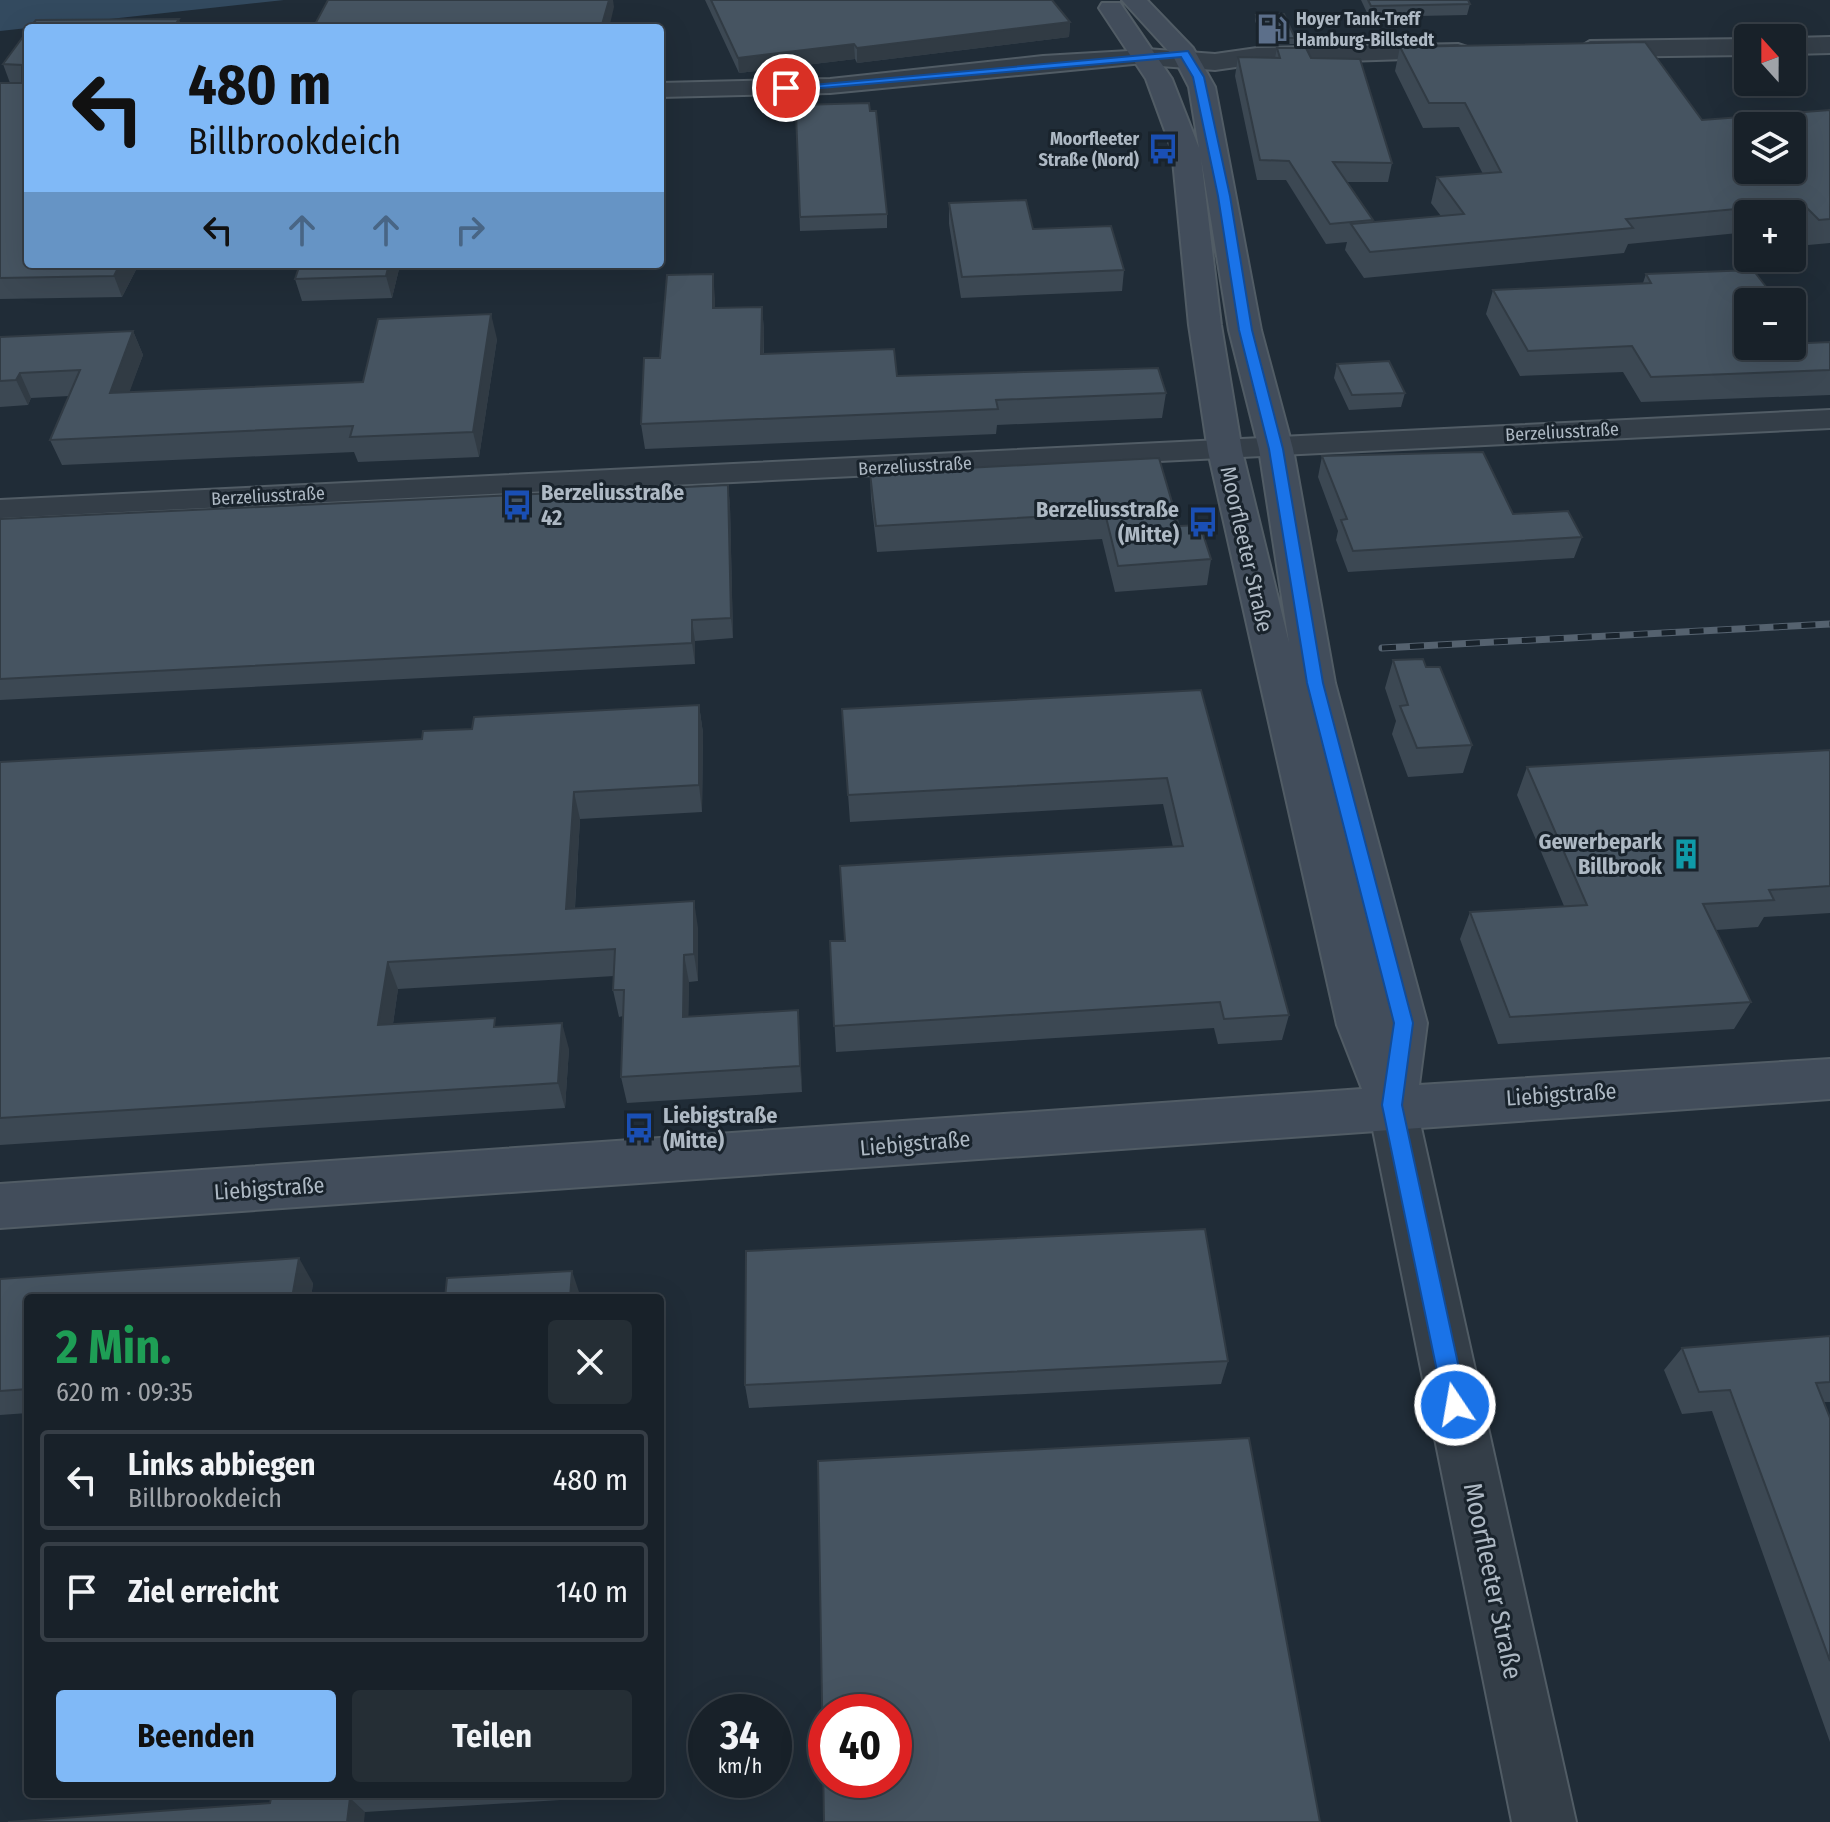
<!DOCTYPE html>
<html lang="de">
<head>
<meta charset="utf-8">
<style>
	:root { --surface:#182129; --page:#252e35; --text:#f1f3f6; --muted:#9fa3a8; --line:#363e46; --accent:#80b9f7 }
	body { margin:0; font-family:"Fira Sans Condensed",sans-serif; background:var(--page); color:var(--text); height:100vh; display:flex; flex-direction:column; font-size:30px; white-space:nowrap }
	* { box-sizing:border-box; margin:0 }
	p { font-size:26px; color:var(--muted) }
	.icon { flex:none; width:44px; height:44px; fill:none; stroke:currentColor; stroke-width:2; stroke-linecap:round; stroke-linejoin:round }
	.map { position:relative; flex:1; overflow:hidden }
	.side { position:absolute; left:24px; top:1294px; width:640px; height:504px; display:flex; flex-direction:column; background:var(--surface); border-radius:8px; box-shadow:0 8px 32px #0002,0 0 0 2px var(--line) }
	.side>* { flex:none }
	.banner { position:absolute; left:24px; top:24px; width:640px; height:244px; border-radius:8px; box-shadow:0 8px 32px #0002,0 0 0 2px var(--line); background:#80b9f7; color:#111; overflow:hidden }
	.needle { width:52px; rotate:339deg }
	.fabs { position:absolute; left:1734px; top:24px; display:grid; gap:16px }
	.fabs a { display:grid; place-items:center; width:72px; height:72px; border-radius:8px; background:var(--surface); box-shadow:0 8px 32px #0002,0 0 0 2px var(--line); font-size:40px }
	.speed { position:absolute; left:688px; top:1694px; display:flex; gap:16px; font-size:40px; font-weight:700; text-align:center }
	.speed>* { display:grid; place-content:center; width:104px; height:104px; border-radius:50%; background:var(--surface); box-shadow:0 8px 32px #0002,0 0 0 2px var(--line); line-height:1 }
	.speed small { font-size:20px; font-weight:400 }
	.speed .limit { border:12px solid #d22; background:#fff; color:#111 }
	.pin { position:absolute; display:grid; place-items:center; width:68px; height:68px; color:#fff; margin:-34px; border:4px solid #fff; border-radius:50%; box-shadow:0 2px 8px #0007 }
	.me { position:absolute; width:88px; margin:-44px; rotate:348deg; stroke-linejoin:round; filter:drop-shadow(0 0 6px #0008) }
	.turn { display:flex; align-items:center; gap:28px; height:168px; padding:0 32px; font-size:36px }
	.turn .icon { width:104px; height:104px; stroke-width:2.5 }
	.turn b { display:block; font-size:56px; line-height:68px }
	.lanes { display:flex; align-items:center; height:76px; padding:0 32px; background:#0003; justify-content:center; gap:40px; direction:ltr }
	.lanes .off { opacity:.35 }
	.round { display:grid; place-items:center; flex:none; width:84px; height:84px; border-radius:8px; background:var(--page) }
	.overview { display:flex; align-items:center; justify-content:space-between; height:136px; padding:0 32px }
	h1 { font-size:48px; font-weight:700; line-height:60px; color:#1e9e55 }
	.action { display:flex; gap:16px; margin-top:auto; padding:16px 32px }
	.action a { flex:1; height:92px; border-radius:8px; background:var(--accent); color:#111; font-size:32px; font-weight:700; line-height:92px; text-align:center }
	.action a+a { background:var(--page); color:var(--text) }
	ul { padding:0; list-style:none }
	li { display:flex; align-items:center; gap:24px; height:100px; margin:0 16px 12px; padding:0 16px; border:4px solid var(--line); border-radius:8px }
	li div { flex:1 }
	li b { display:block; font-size:30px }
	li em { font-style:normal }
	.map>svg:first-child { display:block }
	.water { fill:#334a5f }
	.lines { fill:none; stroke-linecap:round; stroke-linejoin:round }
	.minor-casing { stroke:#515c65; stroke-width:4 }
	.tertiary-casing { stroke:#515c65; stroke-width:4 }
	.secondary-casing { stroke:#515c65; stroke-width:4 }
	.minor { fill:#343e48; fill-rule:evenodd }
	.tertiary { fill:#343e48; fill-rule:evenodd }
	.secondary { fill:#424d5b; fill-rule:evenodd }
	.rail-casing { stroke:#55626f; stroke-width:7 }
	.rail { stroke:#19232c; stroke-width:5; stroke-dasharray:14; stroke-linecap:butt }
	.wall { fill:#3c4853 }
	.shaded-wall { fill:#313b44 }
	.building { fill:#465461; stroke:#313b44; stroke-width:2; fill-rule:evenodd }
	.route { fill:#1a73e8; stroke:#114b97; stroke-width:2 }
	.labels { text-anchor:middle; stroke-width:6; stroke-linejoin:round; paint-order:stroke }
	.far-poi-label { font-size:18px; font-weight:bold; fill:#aeb9c4; stroke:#19232c; text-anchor:start }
	.far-street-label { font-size:18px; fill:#aeb9c4; stroke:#19232c }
	.poi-label { font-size:22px; font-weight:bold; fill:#aeb9c4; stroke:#19232c; text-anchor:start }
	.street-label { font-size:22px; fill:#aeb9c4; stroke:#19232c }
	.near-street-label { font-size:26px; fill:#aeb9c4; stroke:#19232c }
</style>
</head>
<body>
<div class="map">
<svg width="1830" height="1822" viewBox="0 0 1830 1822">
	<rect width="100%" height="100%" fill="#202c37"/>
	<polygon class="water" points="0,0 284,0 0,31"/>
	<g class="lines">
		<g class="minor-casing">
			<g id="minor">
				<polygon points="1146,50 1154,52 1157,57 1154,62 830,93 660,97 660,83 830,79 1043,56"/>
				<polygon points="1830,410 1830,428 0,518 0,500"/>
			</g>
		</g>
		<g class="tertiary-casing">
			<g id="tertiary">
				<polygon points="1830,37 1830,53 1792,54 1792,38"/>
				<polygon points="1748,39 1748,55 1590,57 1577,49 1590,41"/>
				<polygon points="1458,44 1467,47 1471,52 1467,57 1257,64 1215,70 1146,65 1133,57 1146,49 1215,54 1257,48"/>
				<polygon points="1392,1085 1409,1091 1416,1105 1576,1822 1512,1822 1368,1105 1375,1091"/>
			</g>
		</g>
		<g class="secondary-casing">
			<path id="secondary" d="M 1122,0 L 1147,0 L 1193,48 L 1215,87 L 1261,330 L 1293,449 L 1335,683 L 1427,1023 L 1419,1085 L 1830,1059 L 1830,1099 L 0,1228 L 0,1184 L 1362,1089 L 1337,1025 L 1208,451 L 1189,325 L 1172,150 L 1146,79 L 1099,8 L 1102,3 L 1120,3 L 1172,79 L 1199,148 L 1189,87 L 1173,56 ZM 1201,158 L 1229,330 L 1259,449 L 1289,643 L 1242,451 L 1221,325 Z"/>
		</g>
		<use href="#minor" class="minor"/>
		<use href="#tertiary" class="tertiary"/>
		<use href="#secondary" class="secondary"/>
		<g class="rail-casing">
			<polyline id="rail" points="1382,648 1830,624"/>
		</g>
		<use href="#rail" class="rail"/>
	</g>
	<g class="wall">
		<polygon points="705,0 1052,0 1070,22 1069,37 857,63 855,59 739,73"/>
		<polygon points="1361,0 1468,0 1470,4 1467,15 1369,17"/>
		<polygon points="1256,15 1295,38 1294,44 1265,45 1255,21"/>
		<polygon points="28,30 139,264 122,297 0,299 0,83 10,83 3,64"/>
		<polygon points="1400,47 1702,120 1830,110 1830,243 1808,245 1792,229 1792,214 1748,214 1748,232 1628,244 1624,253 1364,278 1345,250 1347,242 1326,244 1286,180 1257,180 1235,76 1238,57 1275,58 1277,48 1311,58 1392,163 1388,182 1347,182 1373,220 1373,222 1441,216 1431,203 1437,177 1483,174 1459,127 1423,128 1395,71"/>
		<polygon points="796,113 887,214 887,228 800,231"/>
		<polygon points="949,203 1033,229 1124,270 1122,291 961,298 949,224"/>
		<polygon points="300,264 589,264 399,269 392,298 302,301 295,279"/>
		<polygon points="1646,274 1808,343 1830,342 1830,395 1641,402 1623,372 1520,376 1486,314 1493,290 1643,283"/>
		<polygon points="715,298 715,308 762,307 764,331 764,354 897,376 1166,393 1162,418 997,425 996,434 645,449 641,424 660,358"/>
		<polygon points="133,331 143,355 129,392 363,382 497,339 479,457 358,462 354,452 62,465 50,440 69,396 31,398 28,405 0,407 0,337"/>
		<polygon points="1337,364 1405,393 1401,407 1349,410 1334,378"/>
		<polygon points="1322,456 1513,514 1582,537 1574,558 1348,572 1336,540 1338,531 1318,477"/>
		<polygon points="870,473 1179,526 1211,559 1207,585 1115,592 1102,539 877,552 871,499"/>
		<polygon points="728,485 730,506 733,638 695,641 695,664 0,700 0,519"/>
		<polygon points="1393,660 1426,667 1472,745 1463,773 1408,777 1392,734 1396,721 1385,688"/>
		<polygon points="1201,690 1289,1015 1282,1040 1218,1044 1214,1028 836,1052 830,941 844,941 1173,847 1163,804 850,822 842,709"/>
		<polygon points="699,705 703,733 702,812 580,819 575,908 698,928 698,981 689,982 688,1017 798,1010 802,1092 627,1103 621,1077 623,1016 619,1017 613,990 614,976 398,989 393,1024 498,1027 569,1049 565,1108 0,1145 0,762 422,739 472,729"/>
		<polygon points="1830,750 1830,913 1764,917 1758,927 1716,930 1751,1002 1734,1029 1498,1044 1460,939 1470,912 1564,906 1517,795 1527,767"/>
		<polygon points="0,1279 313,1283 311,1298 28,1298 28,1413 0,1415"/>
		<polygon points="1830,1336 1830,1402 1824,1402 1830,1418 1830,1742 1712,1411 1682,1414 1664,1370 1682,1348"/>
		<polygon points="1228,1361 1221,1384 749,1408 745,1385"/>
		<polygon points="272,1794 576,1794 576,1799 365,1812 270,1803"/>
	</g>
	<g class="shaded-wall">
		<polygon points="609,0 613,0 614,7 609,28 601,28"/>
		<polygon points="179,19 182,28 173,28"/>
		<polygon points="1070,22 1069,37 857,63 857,48"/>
		<polygon points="854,44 855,59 739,73 738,58"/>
		<polygon points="120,264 139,264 122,297 114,276"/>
		<polygon points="389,264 398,264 399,269 392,298 386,276"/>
		<polygon points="713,274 715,298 715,333 713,308"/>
		<polygon points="762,307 764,331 763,379 761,354"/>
		<polygon points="491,314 497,339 479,457 473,432"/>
		<polygon points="133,331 143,355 120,418 110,393"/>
		<polygon points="20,373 31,398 28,405 16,380"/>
		<polygon points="728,485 730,506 733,638 731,618"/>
		<polygon points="692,620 695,641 695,664 692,643"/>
		<polygon points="699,705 703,733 702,812 699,785"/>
		<polygon points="574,792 580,819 573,936 566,909"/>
		<polygon points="694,901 698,928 698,981 694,954"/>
		<polygon points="684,955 689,982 688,1044 683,1017"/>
		<polygon points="388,962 398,989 389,1051 378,1025"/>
		<polygon points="798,1010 800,1036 802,1092 800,1066"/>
		<polygon points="562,1023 569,1049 565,1108 558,1083"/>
		<polygon points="299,1258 313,1283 311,1298 292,1298"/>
		<polygon points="572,1271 580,1295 580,1298 570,1298"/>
		<polygon points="350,1798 365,1812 364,1822 347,1822"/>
	</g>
	<g class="building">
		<polygon points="328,0 609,0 601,28 313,28"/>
		<polygon points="711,0 1052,0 1070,22 857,48 854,44 738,58"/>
		<polygon points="1368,0 1468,0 1470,4 1371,6"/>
		<polygon points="1284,14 1295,38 1266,38 1256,15"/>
		<polygon points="179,19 173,28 29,28 36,20"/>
		<polygon points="28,30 28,264 120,264 114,276 0,278 0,83 22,83 22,65 3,64"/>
		<path d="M 1645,42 L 1702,120 L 1830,110 L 1830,219 L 1819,220 L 1802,203 L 1626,219 L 1633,228 L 1370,252 L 1351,224 L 1464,214 L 1437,177 L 1501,172 L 1465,103 L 1429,103 L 1400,47 ZM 1748,126 L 1792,126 L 1792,170 L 1748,170 Z"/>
		<polygon points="1277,48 1306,48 1311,58 1360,59 1392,163 1333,162 1373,220 1330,224 1289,161 1260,160 1238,57 1280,58"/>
		<polygon points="869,103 870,111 876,111 887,214 800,217 796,113 800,113 799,105"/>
		<polygon points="1026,200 1033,229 1111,226 1124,270 962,277 949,203"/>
		<polygon points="300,264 389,264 386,276 295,279"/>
		<polygon points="1753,270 1778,302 1748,302 1748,346 1792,346 1792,321 1808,343 1830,342 1830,370 1651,377 1632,346 1528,351 1493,290 1651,283 1646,274"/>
		<polygon points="713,274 713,308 762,307 761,354 894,349 897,376 1158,368 1166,393 996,400 998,409 641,424 644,358 660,358 667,275"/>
		<polygon points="491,314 473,432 350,437 353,426 50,440 80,370 20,373 16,380 0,381 0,337 133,331 110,393 363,382 378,319"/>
		<polygon points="1389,361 1405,393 1352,395 1337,364"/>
		<polygon points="1483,452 1513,514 1568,511 1582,537 1353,551 1341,520 1347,519 1322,456"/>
		<polygon points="1159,458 1179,526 1200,525 1211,559 1118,566 1105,513 876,526 870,473"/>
		<polygon points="728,485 731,618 692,620 692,643 0,679 0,519"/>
		<polygon points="1423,659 1426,667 1440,667 1472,745 1417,748 1400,706 1408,705 1393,660"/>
		<polygon points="1201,690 1289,1015 1224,1019 1220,1002 834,1026 830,941 845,941 840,866 1183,846 1167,778 848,795 842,709"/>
		<polygon points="699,705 699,785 574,792 566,909 694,901 694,954 684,955 683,1017 798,1010 800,1066 621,1077 624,990 613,990 615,949 388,962 378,1025 495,1018 494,1027 562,1023 558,1083 0,1118 0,762 422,739 423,731 472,729 474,717"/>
		<polygon points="1830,750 1830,886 1769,890 1774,900 1703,904 1751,1002 1510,1017 1470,912 1587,905 1527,767"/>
		<polygon points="1205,1229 1228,1361 745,1385 746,1251"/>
		<polygon points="299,1258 292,1298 28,1298 28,1389 0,1391 0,1279"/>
		<polygon points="572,1271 570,1298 445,1298 447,1278"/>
		<polygon points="1830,1336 1830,1382 1816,1383 1830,1418 1830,1661 1730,1390 1699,1392 1682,1348"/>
		<path d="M 1249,1438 L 1320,1822 L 824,1822 L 818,1461 ZM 826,1712 L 894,1712 L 894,1780 L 826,1780 Z"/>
		<polygon points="272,1794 410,1794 350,1798 347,1822 8,1822 270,1803"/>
	</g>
	<polygon class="route" points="1188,51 1204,77 1230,196 1252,330 1283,449 1323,683 1413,1023 1402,1105 1467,1405 1463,1412 1455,1415 1447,1412 1444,1405 1382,1105 1394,1023 1307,683 1269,449 1239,330 1218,196 1193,77 1181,57 786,91 780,88"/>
	<defs>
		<g id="fuel-bare" transform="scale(2.4)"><path d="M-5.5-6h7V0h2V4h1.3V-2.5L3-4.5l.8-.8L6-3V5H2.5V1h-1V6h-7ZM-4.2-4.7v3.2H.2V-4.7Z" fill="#5c6f8a" stroke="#19232c" stroke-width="2.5" paint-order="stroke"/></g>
		<g id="bus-bare" transform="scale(2.4)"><path d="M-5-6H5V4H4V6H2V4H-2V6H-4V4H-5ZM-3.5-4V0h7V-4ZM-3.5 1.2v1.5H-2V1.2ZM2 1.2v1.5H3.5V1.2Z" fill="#1a4fb4" stroke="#19232c" stroke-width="2.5" paint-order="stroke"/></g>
		<g id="building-bare" transform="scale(2.4)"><path d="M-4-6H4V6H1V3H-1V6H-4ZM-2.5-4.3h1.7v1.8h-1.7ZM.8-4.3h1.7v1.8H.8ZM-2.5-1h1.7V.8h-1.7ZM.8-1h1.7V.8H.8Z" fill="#0f9aa8" stroke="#19232c" stroke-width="2.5" paint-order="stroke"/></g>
	</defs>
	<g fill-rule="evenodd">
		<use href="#fuel-bare" x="1272" y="29"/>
		<use href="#bus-bare" x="1163" y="149"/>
		<use href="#bus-bare" x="517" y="505"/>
		<use href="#bus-bare" x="1203" y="522"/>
		<use href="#building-bare" x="1686" y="854"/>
		<use href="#bus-bare" x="639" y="1128"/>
	</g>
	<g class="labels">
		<g class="far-poi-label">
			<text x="1296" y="25">Hoyer Tank-Treff<tspan x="1296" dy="21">Hamburg-Billstedt</tspan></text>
			<text x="1139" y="145" text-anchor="end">Moorfleeter<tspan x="1139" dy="21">Straße (Nord)</tspan></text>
		</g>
		<g class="far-street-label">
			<text transform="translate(1562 432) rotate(-3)" y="6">Berzeliusstraße</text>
			<text transform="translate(915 466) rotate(-3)" y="6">Berzeliusstraße</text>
			<text transform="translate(268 496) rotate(-3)" y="6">Berzeliusstraße</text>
		</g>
		<g class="poi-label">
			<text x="541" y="500">Berzeliusstraße<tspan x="541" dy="25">42</tspan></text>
			<text x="1179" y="517" text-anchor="end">Berzeliusstraße<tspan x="1179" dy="25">(Mitte)</tspan></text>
			<text x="1662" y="849" text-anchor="end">Gewerbepark<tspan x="1662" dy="25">Billbrook</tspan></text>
			<text x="663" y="1123">Liebigstraße<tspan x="663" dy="25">(Mitte)</tspan></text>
		</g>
		<g class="street-label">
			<text transform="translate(1247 549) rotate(77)" y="8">Moorfleeter Straße</text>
			<text transform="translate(1561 1094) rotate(-4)" y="8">Liebigstraße</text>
			<text transform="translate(915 1143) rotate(-5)" y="8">Liebigstraße</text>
			<text transform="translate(269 1188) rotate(-4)" y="8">Liebigstraße</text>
		</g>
		<g class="near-street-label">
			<text transform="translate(1493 1581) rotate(78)" y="9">Moorfleeter Straße</text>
		</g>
	</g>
</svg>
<div class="fabs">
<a><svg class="needle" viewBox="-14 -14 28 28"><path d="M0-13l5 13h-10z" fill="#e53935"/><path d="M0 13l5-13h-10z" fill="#9fa3a8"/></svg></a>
<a><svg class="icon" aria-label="layers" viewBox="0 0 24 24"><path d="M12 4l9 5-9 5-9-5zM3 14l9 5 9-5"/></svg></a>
<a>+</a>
<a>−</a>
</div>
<div class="speed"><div>34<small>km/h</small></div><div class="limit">40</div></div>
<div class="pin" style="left:786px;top:88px;background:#d93025"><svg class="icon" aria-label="arrive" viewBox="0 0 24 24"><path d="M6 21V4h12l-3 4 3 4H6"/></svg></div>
<svg class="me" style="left:1455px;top:1405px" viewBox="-20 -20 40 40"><circle r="17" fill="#1a73e8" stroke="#fff" stroke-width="3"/><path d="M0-11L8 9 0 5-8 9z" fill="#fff"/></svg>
<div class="banner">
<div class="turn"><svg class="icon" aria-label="left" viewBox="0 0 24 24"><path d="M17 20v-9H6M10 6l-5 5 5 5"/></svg><div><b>480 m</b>Billbrookdeich</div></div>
<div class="lanes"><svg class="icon" aria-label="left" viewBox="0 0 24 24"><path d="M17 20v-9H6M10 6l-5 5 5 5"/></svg><svg class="icon off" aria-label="ahead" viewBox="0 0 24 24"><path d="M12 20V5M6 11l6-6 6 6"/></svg><svg class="icon off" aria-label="ahead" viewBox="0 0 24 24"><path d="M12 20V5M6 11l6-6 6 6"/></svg><svg class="icon off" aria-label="right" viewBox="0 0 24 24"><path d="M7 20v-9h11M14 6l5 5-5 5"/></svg></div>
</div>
<section class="side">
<div class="overview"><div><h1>2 Min.</h1><p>620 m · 09:35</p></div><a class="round"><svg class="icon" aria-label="close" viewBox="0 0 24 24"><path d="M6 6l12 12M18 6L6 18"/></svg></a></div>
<ul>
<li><svg class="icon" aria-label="left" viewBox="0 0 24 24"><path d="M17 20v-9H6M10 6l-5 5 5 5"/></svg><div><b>Links abbiegen</b><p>Billbrookdeich</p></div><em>480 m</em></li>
<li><svg class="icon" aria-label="arrive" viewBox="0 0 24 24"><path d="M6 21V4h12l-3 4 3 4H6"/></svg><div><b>Ziel erreicht</b></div><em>140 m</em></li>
</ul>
<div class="action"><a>Beenden</a><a>Teilen</a></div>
</section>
</div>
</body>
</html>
